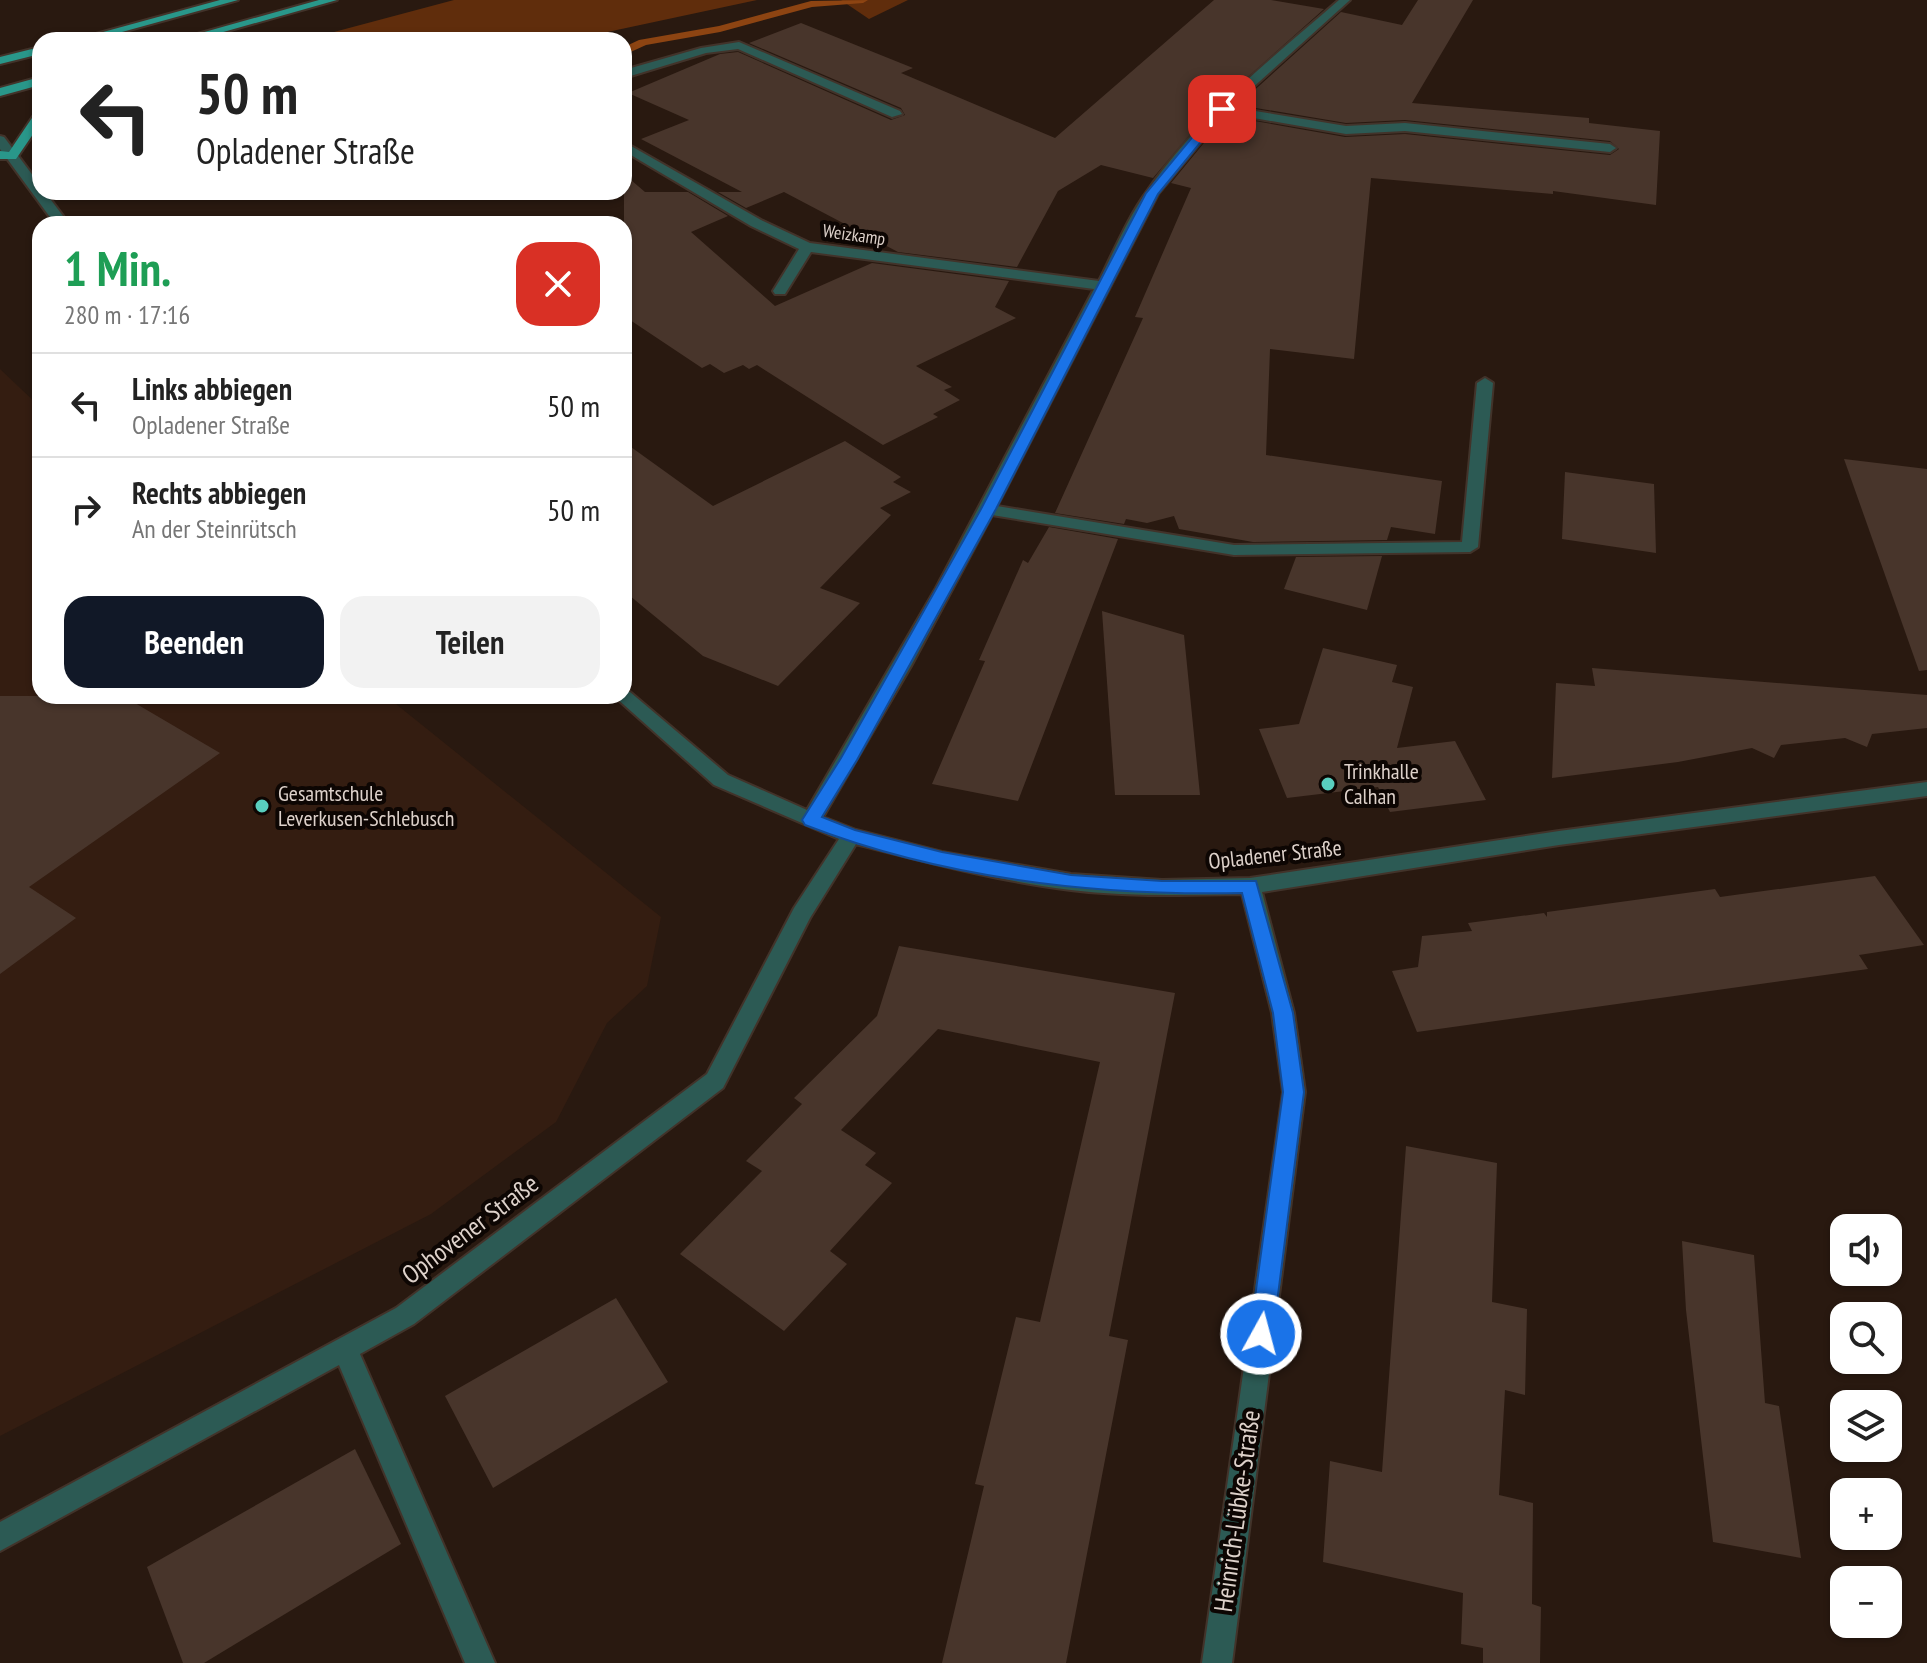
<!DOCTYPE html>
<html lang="de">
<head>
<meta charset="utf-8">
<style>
	:root { --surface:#fff; --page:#f2f2f2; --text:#222; --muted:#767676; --line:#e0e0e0; --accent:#111827 }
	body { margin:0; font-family:"PT Sans Narrow",sans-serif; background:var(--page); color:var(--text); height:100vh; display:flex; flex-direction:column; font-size:30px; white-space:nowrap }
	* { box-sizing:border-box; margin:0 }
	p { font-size:26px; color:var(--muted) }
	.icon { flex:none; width:44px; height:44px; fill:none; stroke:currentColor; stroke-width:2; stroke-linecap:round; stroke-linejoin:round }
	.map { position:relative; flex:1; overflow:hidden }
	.sheet { position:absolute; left:32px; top:216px; width:600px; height:488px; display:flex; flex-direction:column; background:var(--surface); border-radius:24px; box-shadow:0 2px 6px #0004 }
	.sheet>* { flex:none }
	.guide { position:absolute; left:32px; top:32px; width:600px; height:168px; border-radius:24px; box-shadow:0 2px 6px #0004; background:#fff; color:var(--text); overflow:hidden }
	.controls { position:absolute; left:1830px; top:1214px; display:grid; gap:16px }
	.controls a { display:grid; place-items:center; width:72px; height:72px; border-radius:16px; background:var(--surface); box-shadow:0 2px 6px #0004; font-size:40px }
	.pin { position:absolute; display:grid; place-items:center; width:68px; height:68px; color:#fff; margin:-34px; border-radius:16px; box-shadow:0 4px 12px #0006 }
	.me { position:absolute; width:88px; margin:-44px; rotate:7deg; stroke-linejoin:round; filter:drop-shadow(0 0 6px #0008) }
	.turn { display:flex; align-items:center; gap:28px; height:168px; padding:0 32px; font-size:36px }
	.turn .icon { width:104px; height:104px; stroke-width:2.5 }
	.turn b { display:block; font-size:56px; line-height:68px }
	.round { display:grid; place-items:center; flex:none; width:84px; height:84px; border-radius:24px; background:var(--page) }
	.head { display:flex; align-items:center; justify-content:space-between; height:136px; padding:0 32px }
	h1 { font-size:48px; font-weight:700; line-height:60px; color:#1e9e55 }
	.action { display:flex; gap:16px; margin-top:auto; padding:16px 32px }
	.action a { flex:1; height:92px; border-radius:24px; background:var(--accent); color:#fff; font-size:32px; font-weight:700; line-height:92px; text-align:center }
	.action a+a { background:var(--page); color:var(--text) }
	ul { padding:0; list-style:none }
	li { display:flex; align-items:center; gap:24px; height:104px; padding:0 32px; border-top:2px solid var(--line) }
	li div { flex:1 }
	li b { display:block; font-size:30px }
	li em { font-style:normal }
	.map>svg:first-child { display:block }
	.built { fill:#341d11 }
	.green { fill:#602d0c }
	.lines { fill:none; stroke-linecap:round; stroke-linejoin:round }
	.stream { fill:#8d4412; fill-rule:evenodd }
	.building { fill:#48352b }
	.minor-casing { stroke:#42332a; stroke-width:4 }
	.major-casing { stroke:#42332a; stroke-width:4 }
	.minor { fill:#2c5a54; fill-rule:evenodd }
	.major { fill:#29978a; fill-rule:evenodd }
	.route { fill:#1a73e8; stroke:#114b97; stroke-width:2 }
	.poi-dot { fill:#59cebe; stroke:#0d0603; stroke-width:3 }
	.labels { text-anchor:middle; stroke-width:8; stroke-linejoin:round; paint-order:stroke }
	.far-street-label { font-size:18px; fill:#ddd1ca; stroke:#0d0603 }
	.poi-label { font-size:22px; fill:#ddd1ca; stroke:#0d0603; text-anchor:start }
	.street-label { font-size:22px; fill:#ddd1ca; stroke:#0d0603 }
	.near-street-label { font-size:26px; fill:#ddd1ca; stroke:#0d0603 }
</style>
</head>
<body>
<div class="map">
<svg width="1927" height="1663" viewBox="0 0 1927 1663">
	<rect width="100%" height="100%" fill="#291910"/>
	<polygon class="built" points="0,369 40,407 40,696 386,696 661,917 647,986 607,1023 556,1122 431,1214 0,1436"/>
	<g class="green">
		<polygon points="454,0 757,0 570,40 304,40"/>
		<polygon points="841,0 908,0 869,19"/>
	</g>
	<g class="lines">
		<polygon class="stream" points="868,0 863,3 812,7 720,32 646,45 624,55 624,47 639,40 719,26 811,1"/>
	</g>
	<g class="building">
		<polygon points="1214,0 1271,0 1324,9 1211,110 1153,178 1101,165 1058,191 1017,267 898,252 784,192 746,208 718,192 742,192 641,139 689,120 628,93 720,54 738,52 891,120 905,115 901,108 749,43 801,23 913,68 901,73 1055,138"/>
		<polygon points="1418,0 1473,0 1412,103 1589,118 1589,123 1660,131 1656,205 1553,191 1553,194 1371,178 1354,359 1270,349 1266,455 1442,481 1435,534 1391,527 1387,540 1253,542 1179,529 1174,516 1147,523 1126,519 1124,524 1055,513 1143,318 1135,317 1191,188 1171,183 1226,116 1345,137 1405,134 1610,155 1619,149 1610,141 1405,120 1346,123 1238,105 1341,12 1402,25"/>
		<polygon points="624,174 645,192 688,192 728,216 691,232 775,306 872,263 1009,281 995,307 1016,318 916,366 952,387 944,390 960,400 933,414 938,417 883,445 757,365 749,369 743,365 724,373 710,364 702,368 624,316"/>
		<polygon points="845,441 901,477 893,482 911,492 880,508 891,515 820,588 860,603 778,686 703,656 624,591 624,442 713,506"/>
		<polygon points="1844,459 1927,469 1927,670 1919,671"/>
		<polygon points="1565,472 1654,484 1656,553 1562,539"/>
		<polygon points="1049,527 1118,539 1018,801 932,784 985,661 979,660 1023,560 1028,563"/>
		<polygon points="1382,556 1367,610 1284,589 1296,557"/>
		<polygon points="1102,611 1184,635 1200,795 1115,795"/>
		<polygon points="1323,648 1397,665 1392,682 1413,687 1397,748 1455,741 1486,800 1390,812 1378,787 1287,798 1259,729 1299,724"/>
		<polygon points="1592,668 1927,695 1927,728 1872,734 1867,747 1845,738 1781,745 1774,758 1752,748 1678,762 1552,778 1556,683 1595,686"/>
		<polygon points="0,696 123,696 220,753 29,887 76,918 0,974"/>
		<polygon points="1875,876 1924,945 1859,955 1868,969 1417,1032 1392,971 1418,967 1422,936 1472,931 1468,923 1544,913 1547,917 1547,912 1715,889 1720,897"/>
		<polygon points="899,946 1175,993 1109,1336 1128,1340 1066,1663 942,1663 984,1486 975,1484 1016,1317 1040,1322 1100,1062 938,1029 841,1130 876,1153 865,1165 892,1183 830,1251 847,1264 784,1331 680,1254 762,1171 746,1161 802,1104 794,1098 877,1016"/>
		<polygon points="1406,1146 1497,1163 1492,1302 1527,1309 1525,1395 1505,1390 1499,1495 1533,1503 1532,1604 1541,1607 1540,1663 1483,1663 1483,1648 1461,1644 1463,1593 1323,1562 1330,1461 1382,1472"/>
		<polygon points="1682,1241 1754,1255 1765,1403 1779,1406 1801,1558 1713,1542 1686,1310"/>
		<polygon points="616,1298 668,1382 493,1488 445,1396"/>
		<polygon points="355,1449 401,1544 204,1663 183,1663 147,1567"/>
	</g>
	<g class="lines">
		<g class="minor-casing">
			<g id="minor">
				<path d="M 1339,0 L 1350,0 L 1231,107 L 1346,126 L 1405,123 L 1610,144 L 1616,148 L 1610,152 L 1405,131 L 1346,134 L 1225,113 L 1158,194 L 997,506 L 1234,545 L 1462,542 L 1477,383 L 1485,378 L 1493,383 L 1478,547 L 1470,552 L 1234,555 L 992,515 L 911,666 L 823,817 L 856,830 L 942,852 L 1071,874 L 1162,880 L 1250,878 L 1559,831 L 1927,782 L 1927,796 L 1559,845 L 1262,892 L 1294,1013 L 1305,1092 L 1232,1663 L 1202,1663 L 1283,1092 L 1272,1013 L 1242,894 C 1185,895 1128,897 1071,890 C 998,881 927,862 856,844 L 810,918 L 723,1088 L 414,1324 L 360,1354 L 495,1663 L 465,1663 L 339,1365 L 0,1551 L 0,1522 L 396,1308 L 707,1074 L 794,908 L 839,839 L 714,785 L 614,696 L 624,696 L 624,690 L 630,692 L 728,775 L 807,810 L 936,588 L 1094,289 L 811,252 L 785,294 L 775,294 L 773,291 L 799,249 L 751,226 L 624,151 L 624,142 L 761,220 L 810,243 L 1099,281 C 1114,251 1128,217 1148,190 C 1200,115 1271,59 1339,0 Z"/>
				<polygon points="739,42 900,111 902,114 892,117 738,49 706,53 624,78 624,70 701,48"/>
				<polygon points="0,136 4,137 40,185 40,192 45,192 69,224 55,224 0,149"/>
			</g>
		</g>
		<g class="major-casing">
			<g id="major">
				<polygon points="220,0 238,0 93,40 74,40"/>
				<polygon points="319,0 337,0 195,40 176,40"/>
				<polygon points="40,47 40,54 0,64 0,57"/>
				<polygon points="40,77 40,85 0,96 0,88"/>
				<polygon points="40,111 40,124 16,159 0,159 0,151 9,152 36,112"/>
			</g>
		</g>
		<use href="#minor" class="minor"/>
		<use href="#major" class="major"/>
	</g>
	<path class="route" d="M 1218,106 L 1228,109 L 1158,194 L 996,509 L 857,760 L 822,817 L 855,830 L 942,852 L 1071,875 L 1162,881 L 1256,881 L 1293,1013 L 1304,1092 L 1273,1334 L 1270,1342 L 1261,1345 L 1253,1342 L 1250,1334 L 1283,1092 L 1273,1013 L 1242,893 C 1094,896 944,879 805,825 L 802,820 L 841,758 L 981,509 L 1146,193 Z"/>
	<g class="poi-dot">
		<circle cx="1328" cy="784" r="8"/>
		<circle cx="262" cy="806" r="8"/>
	</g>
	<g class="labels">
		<g class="far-street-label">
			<text transform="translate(854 235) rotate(8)" y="6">Weizkamp</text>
		</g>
		<g class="poi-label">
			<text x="1344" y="779">Trinkhalle<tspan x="1344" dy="25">Calhan</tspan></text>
			<text x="278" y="801">Gesamtschule<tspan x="278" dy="25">Leverkusen-Schlebusch</tspan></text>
		</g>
		<g class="street-label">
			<text transform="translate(1275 854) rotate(-6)" y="8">Opladener Straße</text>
		</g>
		<g class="near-street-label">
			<text transform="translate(470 1229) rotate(-37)" y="9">Ophovener Straße</text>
			<text transform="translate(1237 1511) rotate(-82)" y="9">Heinrich-Lübke-Straße</text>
		</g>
	</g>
</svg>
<div class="controls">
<a><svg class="icon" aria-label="sound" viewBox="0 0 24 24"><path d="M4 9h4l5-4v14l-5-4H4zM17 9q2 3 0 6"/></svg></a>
<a><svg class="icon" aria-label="search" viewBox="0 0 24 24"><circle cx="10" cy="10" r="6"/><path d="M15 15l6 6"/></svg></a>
<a><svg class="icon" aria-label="layers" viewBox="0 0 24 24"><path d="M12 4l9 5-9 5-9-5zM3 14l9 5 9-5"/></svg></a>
<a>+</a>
<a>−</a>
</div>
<div class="pin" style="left:1222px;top:109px;background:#d93025"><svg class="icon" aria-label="arrive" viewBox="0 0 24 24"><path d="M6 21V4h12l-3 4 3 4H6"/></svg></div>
<svg class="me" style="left:1261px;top:1334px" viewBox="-20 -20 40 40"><circle r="17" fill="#1a73e8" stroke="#fff" stroke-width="3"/><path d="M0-11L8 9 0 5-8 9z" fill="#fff"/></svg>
<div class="guide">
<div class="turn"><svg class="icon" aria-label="left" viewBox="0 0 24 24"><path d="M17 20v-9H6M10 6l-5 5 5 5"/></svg><div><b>50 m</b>Opladener Straße</div></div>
</div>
<section class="sheet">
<div class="head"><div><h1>1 Min.</h1><p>280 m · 17:16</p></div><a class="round" style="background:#d93025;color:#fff"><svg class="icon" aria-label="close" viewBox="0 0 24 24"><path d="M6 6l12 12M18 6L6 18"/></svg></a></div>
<ul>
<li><svg class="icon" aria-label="left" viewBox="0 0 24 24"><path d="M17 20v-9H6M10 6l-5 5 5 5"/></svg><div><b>Links abbiegen</b><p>Opladener Straße</p></div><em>50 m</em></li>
<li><svg class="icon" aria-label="right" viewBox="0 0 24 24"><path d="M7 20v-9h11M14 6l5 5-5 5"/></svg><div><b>Rechts abbiegen</b><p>An der Steinrütsch</p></div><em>50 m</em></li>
</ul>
<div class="action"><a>Beenden</a><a>Teilen</a></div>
</section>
</div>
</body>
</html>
